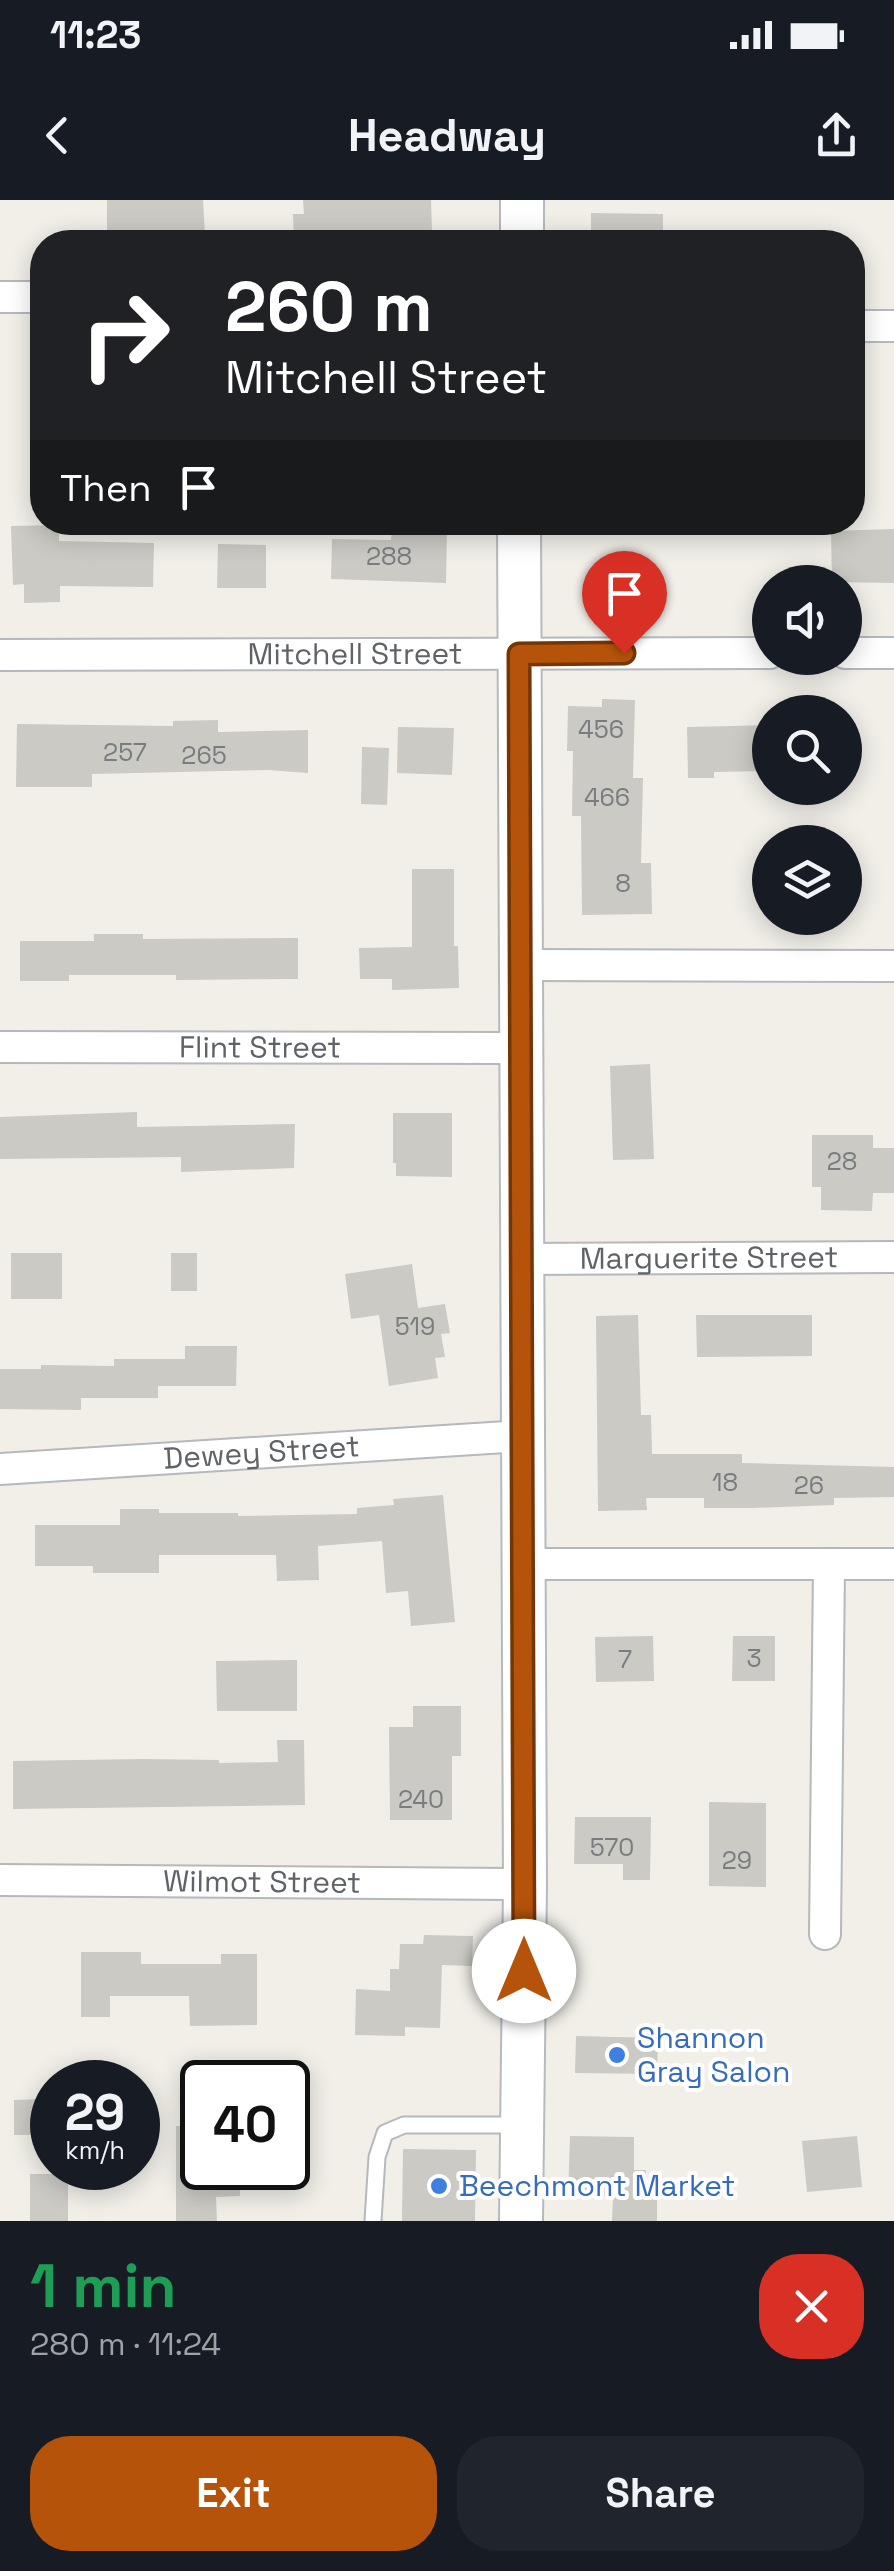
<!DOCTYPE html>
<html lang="en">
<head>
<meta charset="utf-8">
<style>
	:root { --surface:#171b24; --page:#20242c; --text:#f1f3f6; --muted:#9ea1a6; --accent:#b45309 }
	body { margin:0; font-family:"Space Grotesk",sans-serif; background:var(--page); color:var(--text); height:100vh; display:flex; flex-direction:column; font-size:38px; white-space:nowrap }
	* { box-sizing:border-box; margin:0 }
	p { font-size:32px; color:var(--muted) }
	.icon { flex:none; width:55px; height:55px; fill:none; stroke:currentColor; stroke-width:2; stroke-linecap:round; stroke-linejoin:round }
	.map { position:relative; height:2021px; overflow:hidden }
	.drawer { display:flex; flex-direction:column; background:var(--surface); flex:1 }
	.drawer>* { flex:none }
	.top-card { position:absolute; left:30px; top:30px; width:835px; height:305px; border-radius:40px; box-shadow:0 5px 25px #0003; background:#202124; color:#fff; overflow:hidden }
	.fabs { position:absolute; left:752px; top:365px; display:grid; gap:20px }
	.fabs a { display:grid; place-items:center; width:110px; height:110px; border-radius:50%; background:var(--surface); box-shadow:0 5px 25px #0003; font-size:50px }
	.speed { position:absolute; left:30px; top:1860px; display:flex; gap:20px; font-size:50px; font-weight:700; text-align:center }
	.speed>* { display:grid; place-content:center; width:130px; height:130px; border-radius:50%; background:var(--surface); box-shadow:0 5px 25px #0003; line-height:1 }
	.speed small { font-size:25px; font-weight:400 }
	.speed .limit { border:5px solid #111; border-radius:15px; background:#fff; color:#111 }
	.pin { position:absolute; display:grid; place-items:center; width:85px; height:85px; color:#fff; margin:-102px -42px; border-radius:50% 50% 50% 0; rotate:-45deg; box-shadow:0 0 10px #0007 }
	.pin .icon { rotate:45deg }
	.me { position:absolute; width:110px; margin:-55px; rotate:0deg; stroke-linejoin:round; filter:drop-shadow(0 0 8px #0008) }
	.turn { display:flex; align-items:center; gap:35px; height:210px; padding:0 30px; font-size:45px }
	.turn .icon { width:130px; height:130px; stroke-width:2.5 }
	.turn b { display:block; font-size:70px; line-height:85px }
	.then { display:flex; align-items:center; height:95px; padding:0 30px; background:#0003; gap:20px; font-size:38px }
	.round { display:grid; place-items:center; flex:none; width:105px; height:105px; border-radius:40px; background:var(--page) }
	.overview { display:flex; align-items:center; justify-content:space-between; height:170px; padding:0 30px }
	h1 { font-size:60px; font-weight:700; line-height:75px; color:#1e9e55 }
	.cta { display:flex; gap:20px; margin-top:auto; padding:20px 30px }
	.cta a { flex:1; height:115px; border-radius:40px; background:var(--accent); color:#fff; font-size:40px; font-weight:700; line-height:115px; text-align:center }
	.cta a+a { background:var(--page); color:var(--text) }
	.status { display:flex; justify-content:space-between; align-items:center; height:70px; padding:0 50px; background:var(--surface); direction:ltr }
	.status svg { height:28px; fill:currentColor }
	header { display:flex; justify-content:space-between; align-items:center; height:130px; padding:0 30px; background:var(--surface); font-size:45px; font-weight:700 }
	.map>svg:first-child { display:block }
	.building { fill:#cccac5 }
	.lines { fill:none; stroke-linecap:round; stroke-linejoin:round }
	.lane-casing { stroke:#b5b8bc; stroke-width:19 }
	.street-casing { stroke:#b5b8bc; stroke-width:34 }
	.secondary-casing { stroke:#b6babf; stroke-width:46 }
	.lane { stroke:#fff; stroke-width:15 }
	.street { stroke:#fff; stroke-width:30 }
	.secondary { stroke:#fff; stroke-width:42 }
	.route-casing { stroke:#753606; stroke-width:25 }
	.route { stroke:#b45309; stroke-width:18 }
	.shop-dot { fill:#3f7fe0; stroke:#fff; stroke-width:4 }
	.labels { text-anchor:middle; stroke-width:8; stroke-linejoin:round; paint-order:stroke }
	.number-label { font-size:25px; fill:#7a7d7f }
	.street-label { font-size:30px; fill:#5f6368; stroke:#fff }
	.shop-label { font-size:30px; fill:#366cbe; stroke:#fff; text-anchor:start }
</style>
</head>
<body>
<div class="status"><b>11:23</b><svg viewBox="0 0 49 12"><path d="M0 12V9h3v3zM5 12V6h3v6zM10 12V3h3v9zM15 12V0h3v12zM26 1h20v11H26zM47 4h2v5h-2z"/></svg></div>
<header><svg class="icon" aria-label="back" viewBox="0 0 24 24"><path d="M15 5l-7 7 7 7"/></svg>Headway<svg class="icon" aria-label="share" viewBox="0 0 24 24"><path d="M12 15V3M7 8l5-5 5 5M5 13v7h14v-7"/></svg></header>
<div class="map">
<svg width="894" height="2021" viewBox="0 0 894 2021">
	<rect width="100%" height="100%" fill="#f1efe8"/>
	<g class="building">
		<polygon points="107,0 203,0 205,35 107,35"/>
		<polygon points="303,0 431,0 432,31 401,32 402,42 294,42 293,14 304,14"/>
		<polygon points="591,13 663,14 663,42 591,42"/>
		<polygon points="407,322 437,322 436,328 447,328 446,383 331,379 332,339 391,340 392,327 407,328"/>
		<polygon points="59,325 59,341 154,343 153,387 60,386 60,402 24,403 24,384 13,385 11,326"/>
		<polygon points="894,329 894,383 832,382 831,331"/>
		<polygon points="218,344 266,345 266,388 217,388"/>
		<polygon points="602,499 635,500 633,578 643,578 641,663 651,663 652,714 582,715 581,616 572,616 573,551 567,551 568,506 602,507"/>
		<polygon points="218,520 218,532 308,530 308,573 268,570 92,574 92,587 16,587 17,524 173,526 173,521"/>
		<polygon points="770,525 770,571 714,572 714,578 688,578 687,527"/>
		<polygon points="398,527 454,528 452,575 397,573"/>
		<polygon points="362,547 389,548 387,605 361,604"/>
		<polygon points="412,669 454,669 454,746 458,746 459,788 392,790 392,779 360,779 359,748 412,747"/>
		<polygon points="94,734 143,734 143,739 298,738 298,779 176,780 176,775 69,775 69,781 20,781 20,741 94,741"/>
		<polygon points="650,864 654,959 613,960 610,866"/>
		<polygon points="137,912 137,927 295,924 294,968 181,972 181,957 0,959 0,917"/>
		<polygon points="393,913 452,913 452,977 396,976 396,963 393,963"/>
		<polygon points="812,935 873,935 873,948 894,948 894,993 873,993 872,1011 821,1010 821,987 812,987"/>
		<rect x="11" y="1053" width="51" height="46"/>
		<rect x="171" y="1053" width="26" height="38"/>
		<polygon points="412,1064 418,1108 445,1104 450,1133 441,1134 445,1157 435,1158 438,1178 389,1186 379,1115 351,1119 345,1074"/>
		<polygon points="638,1115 641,1215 651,1215 652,1254 742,1254 742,1263 894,1267 894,1297 834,1298 834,1305 752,1308 704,1308 704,1298 646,1298 647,1310 598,1311 596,1116"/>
		<polygon points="696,1115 812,1115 812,1156 697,1157"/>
		<polygon points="185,1146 237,1146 236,1186 158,1186 158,1198 81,1198 81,1210 0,1209 0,1169 41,1169 41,1165 114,1166 114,1159 185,1159"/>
		<polygon points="443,1295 455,1422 411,1426 408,1391 386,1393 382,1341 318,1346 319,1380 277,1381 276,1355 159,1355 159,1373 93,1373 93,1366 35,1366 35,1325 120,1325 120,1309 159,1309 159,1313 238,1313 238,1316 357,1314 357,1308 394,1305 393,1299"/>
		<polygon points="653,1436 654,1481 596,1482 595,1437"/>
		<polygon points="733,1436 775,1436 775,1481 732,1481"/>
		<polygon points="297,1460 297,1511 217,1511 216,1461"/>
		<polygon points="413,1506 461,1506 461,1556 452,1556 452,1620 390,1620 389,1527 413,1527"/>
		<polygon points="277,1540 304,1540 305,1605 13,1609 13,1561 142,1559 219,1560 219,1563 278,1562"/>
		<polygon points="709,1602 766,1603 766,1687 709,1686"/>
		<polygon points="575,1617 651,1617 650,1680 623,1680 623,1664 574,1664"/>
		<polygon points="424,1735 473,1736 472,1766 442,1765 440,1828 405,1827 405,1836 355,1835 356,1789 390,1791 390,1769 399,1769 400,1744 423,1744"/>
		<polygon points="81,1752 141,1752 141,1764 221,1764 221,1754 257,1754 257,1825 190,1826 189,1796 110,1796 110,1817 81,1817"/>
		<polygon points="576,1836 658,1838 657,1874 575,1873"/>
		<polygon points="41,1899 42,1935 14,1935 14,1900"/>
		<polygon points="176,1926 202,1926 202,1968 240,1968 240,1996 216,1997 217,2021 176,2021"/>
		<polygon points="570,1936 634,1937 634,1970 646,1970 645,1987 657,1987 657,2021 612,2021 613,1997 568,1996"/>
		<polygon points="857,1936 862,1987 807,1992 802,1941"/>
		<polygon points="403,1949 476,1950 475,2021 402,2021"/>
		<rect x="30" y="1974" width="38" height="47"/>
	</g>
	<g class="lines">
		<g class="lane-casing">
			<polyline id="lane" points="373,2021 377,1957 385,1933 404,1925 520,1925"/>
		</g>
		<g class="street-casing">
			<g id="street">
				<polyline points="0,97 42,97"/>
				<polyline points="852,126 894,126"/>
				<polyline points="845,453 894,453"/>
				<path id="s1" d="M 0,455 L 770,453"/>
				<polyline points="523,765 894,766"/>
				<path id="s2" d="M 0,847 L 522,848"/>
				<path id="s3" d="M 521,1059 L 894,1057"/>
				<path id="s4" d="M 0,1269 L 522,1236"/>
				<polyline points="523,1364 894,1364"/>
				<path id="s5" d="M 0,1680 L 525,1684"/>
				<polyline points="825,1734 829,1365"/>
			</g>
		</g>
		<g class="secondary-casing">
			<g id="secondary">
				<polyline points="522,42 522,0"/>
				<polyline points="519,322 525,1684 521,2021"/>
			</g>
		</g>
		<use href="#lane" class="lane"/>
		<use href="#street" class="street"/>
		<use href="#secondary" class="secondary"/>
	</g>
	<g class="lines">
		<g class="route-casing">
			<polyline id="route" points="524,1771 519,454 624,453"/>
		</g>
		<use href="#route" class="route"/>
	</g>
	<g class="shop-dot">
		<circle cx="617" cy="1855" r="10"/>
		<circle cx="439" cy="1986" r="10"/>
	</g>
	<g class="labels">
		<g class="number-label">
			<text x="389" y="365">288</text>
			<text x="601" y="538">456</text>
			<text x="125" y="561">257</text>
			<text x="204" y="564">265</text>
			<text x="607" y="606">466</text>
			<text x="623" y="692">8</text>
			<text x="842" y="970">28</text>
			<text x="415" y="1135">519</text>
			<text x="725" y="1291">18</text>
			<text x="809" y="1294">26</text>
			<text x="754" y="1467">3</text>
			<text x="625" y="1468">7</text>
			<text x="421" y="1608">240</text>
			<text x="612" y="1656">570</text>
			<text x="737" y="1669">29</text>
		</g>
		<g class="street-label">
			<text dy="10" stroke="none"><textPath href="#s1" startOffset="355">Mitchell Street</textPath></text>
			<text dy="10" stroke="none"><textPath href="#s2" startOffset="260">Flint Street</textPath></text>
			<text dy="10" stroke="none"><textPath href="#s3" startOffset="188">Marguerite Street</textPath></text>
			<text dy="10" stroke="none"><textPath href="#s4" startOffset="262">Dewey Street</textPath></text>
			<text dy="10" stroke="none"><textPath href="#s5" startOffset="262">Wilmot Street</textPath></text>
		</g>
		<g class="shop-label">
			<text x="637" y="1848">Shannon<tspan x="637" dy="34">Gray Salon</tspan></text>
			<text x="459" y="1996">Beechmont Market</text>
		</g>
	</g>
</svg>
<div class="fabs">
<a><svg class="icon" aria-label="sound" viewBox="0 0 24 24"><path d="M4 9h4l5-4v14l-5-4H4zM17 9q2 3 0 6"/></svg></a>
<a><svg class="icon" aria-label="search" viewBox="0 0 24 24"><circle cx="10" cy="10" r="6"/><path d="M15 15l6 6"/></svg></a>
<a><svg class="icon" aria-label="layers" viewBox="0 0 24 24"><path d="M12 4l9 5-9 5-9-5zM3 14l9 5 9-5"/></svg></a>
</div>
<div class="speed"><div>29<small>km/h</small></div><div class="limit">40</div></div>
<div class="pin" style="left:624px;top:453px;background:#d93025"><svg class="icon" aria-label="arrive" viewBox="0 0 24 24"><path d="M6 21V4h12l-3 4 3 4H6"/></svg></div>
<svg class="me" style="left:524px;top:1771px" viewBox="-20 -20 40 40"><circle r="19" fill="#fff"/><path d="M0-13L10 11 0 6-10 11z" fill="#b45309"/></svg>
<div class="top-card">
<div class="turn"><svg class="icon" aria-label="right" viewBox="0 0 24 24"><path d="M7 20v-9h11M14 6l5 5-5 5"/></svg><div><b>260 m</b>Mitchell Street</div></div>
<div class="then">Then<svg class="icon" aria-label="arrive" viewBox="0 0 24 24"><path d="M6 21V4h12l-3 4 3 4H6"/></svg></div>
</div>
</div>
<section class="drawer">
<div class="overview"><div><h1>1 min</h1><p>280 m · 11:24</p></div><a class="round" style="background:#d93025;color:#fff"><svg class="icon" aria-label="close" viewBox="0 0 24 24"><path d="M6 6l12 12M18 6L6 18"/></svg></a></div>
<div class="cta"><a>Exit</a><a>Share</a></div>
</section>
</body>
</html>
